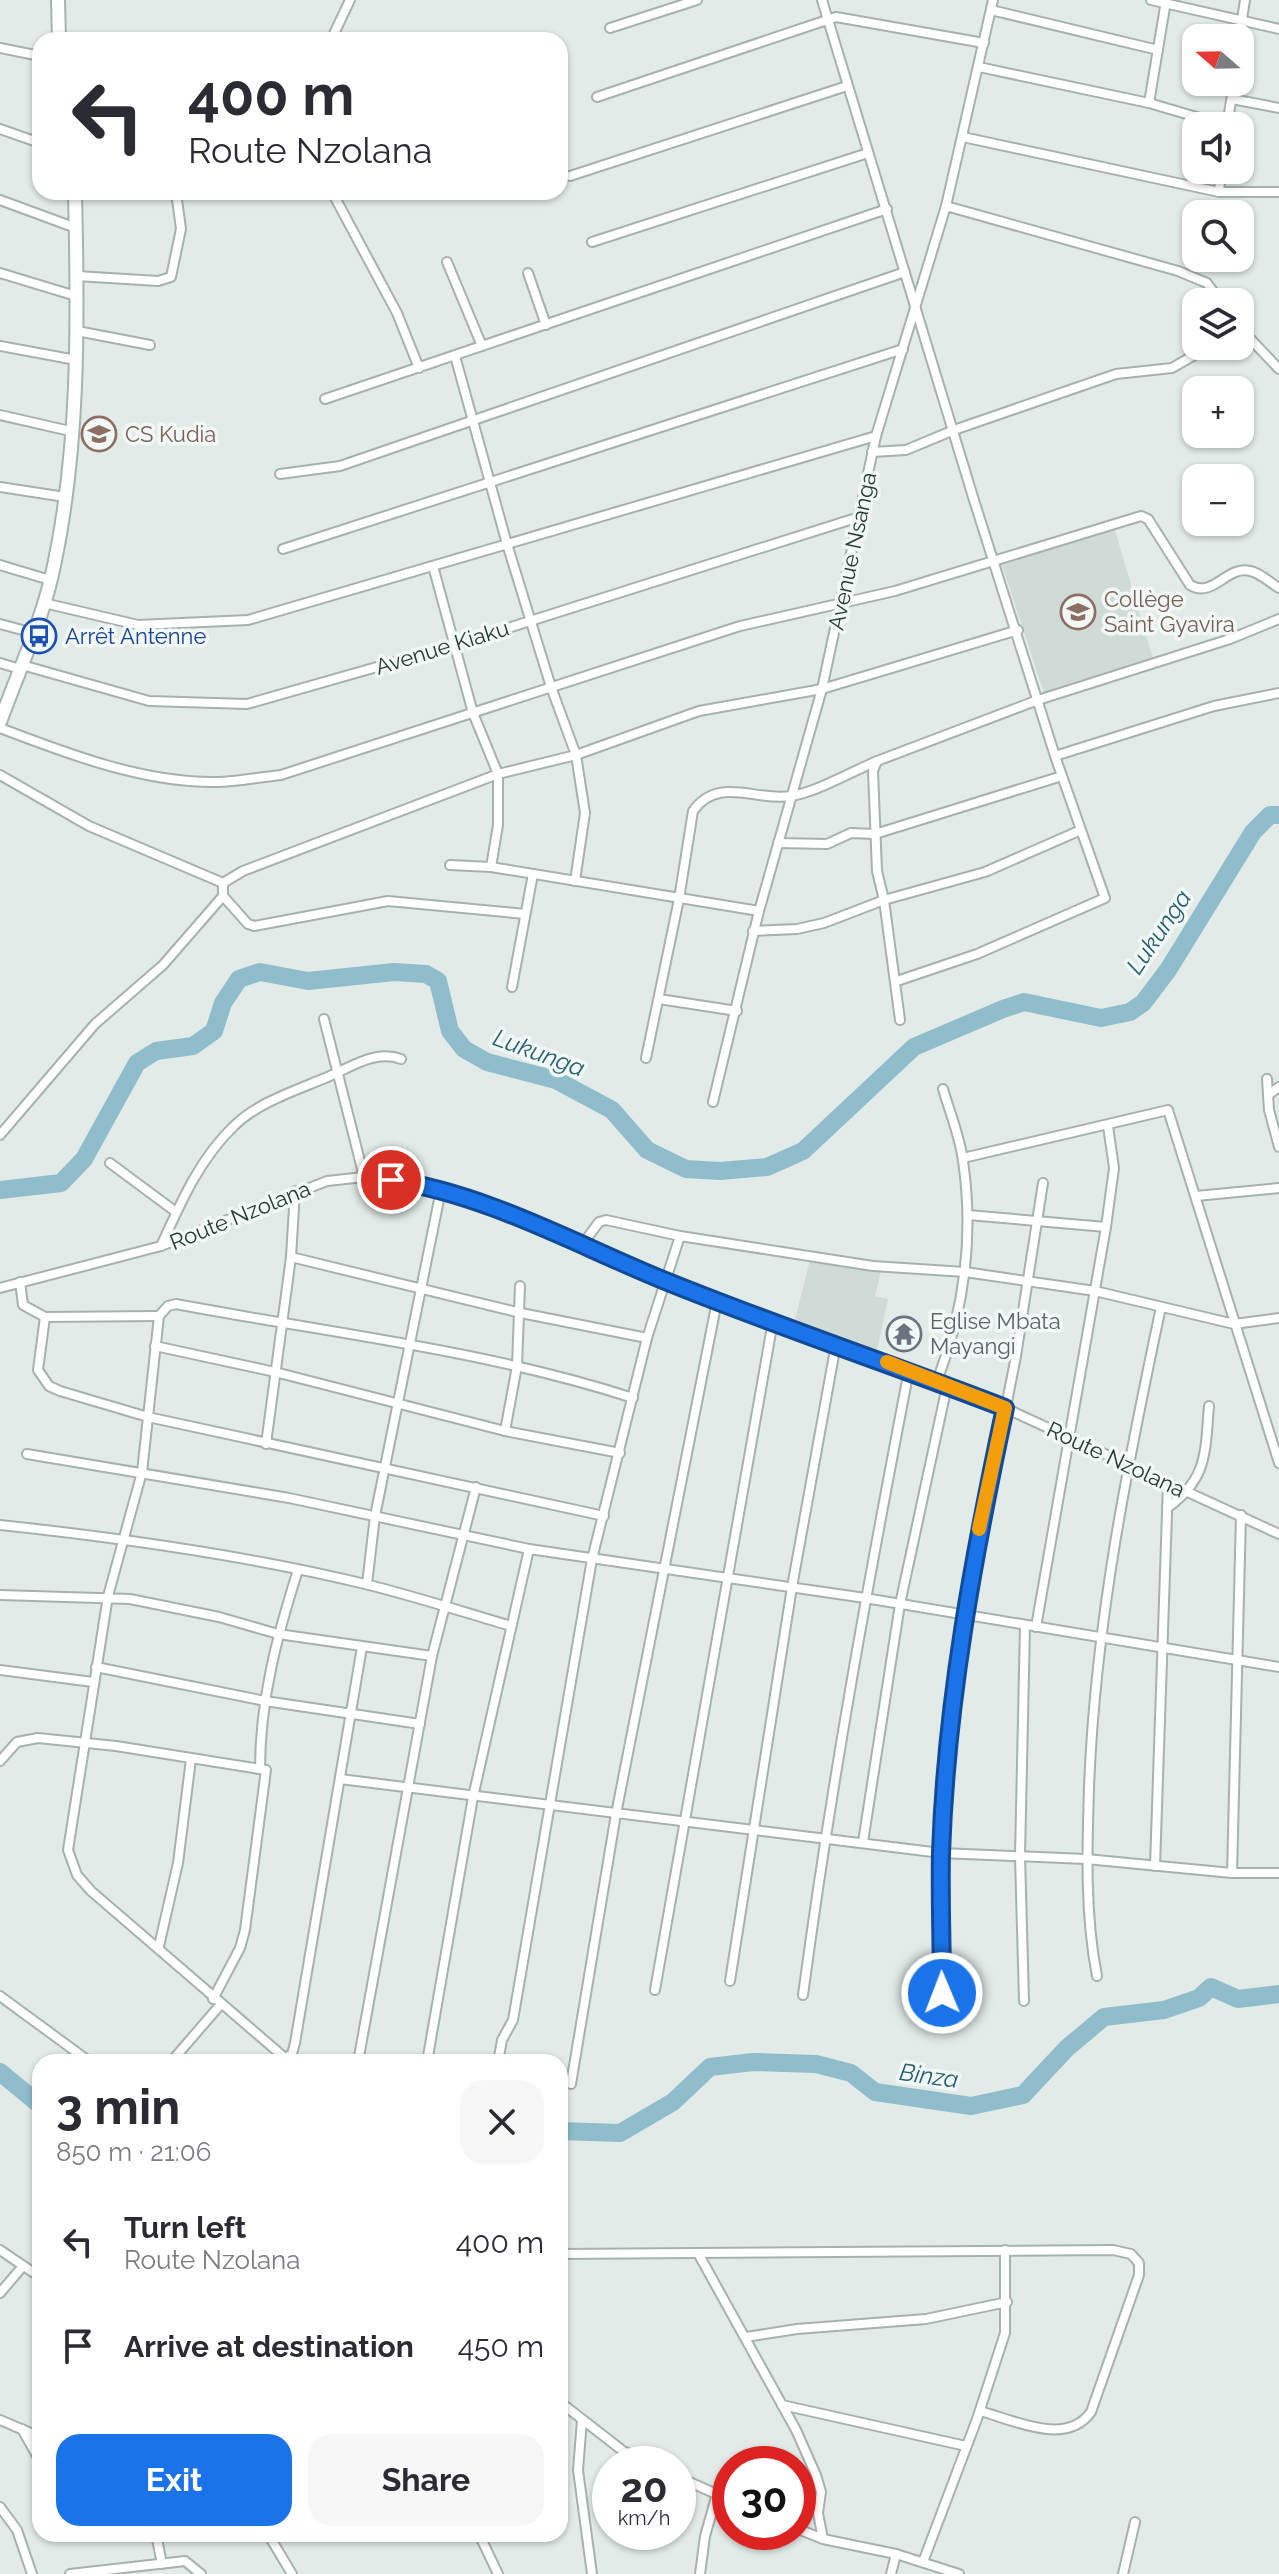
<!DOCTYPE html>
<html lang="en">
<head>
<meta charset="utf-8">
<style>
	:root { --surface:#fff; --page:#f7f7f7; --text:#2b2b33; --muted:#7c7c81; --accent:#1a73e8 }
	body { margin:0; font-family:Raleway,sans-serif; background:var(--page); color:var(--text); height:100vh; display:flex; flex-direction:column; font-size:30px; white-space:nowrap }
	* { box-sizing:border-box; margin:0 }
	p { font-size:26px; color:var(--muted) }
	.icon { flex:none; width:44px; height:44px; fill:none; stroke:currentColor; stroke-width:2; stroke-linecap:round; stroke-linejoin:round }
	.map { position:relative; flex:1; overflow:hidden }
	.details { position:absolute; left:32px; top:2054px; width:536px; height:488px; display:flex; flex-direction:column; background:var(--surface); border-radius:24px; box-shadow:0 2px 6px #0004 }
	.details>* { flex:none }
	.top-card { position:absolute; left:32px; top:32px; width:536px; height:168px; border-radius:24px; box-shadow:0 2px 6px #0004; background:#fff; color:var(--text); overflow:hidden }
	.needle { width:52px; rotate:290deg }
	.controls { position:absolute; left:1182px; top:24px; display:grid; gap:16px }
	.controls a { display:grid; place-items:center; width:72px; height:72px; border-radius:16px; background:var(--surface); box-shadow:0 2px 6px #0004; font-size:40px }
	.speed { position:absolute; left:592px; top:2446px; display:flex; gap:16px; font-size:40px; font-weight:700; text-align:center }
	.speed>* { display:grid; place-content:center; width:104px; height:104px; border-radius:50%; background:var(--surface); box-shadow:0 2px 6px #0004; line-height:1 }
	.speed small { font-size:20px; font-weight:400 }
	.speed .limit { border:12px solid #d22; background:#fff; color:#111 }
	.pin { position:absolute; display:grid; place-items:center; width:68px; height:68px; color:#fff; margin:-34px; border:4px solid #fff; border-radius:50%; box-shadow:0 2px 8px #0007 }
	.me { position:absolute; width:88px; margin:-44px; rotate:359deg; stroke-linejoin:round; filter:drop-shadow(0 0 6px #0008) }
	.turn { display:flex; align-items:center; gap:28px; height:168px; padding:0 24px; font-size:36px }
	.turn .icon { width:104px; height:104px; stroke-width:2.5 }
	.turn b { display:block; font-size:56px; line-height:68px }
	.round { display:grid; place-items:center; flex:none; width:84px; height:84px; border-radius:24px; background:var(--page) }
	.head { display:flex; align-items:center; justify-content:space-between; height:136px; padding:0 24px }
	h1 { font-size:48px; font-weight:700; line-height:60px }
	.cta { display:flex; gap:16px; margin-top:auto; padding:16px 24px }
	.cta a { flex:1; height:92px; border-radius:24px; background:var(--accent); color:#fff; font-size:32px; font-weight:700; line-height:92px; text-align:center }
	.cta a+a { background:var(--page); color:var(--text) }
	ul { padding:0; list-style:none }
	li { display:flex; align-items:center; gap:24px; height:104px; padding:0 24px }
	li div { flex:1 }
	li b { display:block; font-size:30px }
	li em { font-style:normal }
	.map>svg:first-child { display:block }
	.built { fill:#d0dbd7 }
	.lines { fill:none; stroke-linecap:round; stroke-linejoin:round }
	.river { stroke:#8fbdcb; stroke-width:18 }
	.street-casing { stroke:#a5b2af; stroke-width:12 }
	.secondary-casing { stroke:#a2b6b0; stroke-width:16 }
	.street { stroke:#fff; stroke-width:8 }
	.secondary { stroke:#fff; stroke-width:12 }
	.route-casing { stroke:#114b97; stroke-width:20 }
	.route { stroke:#1a73e8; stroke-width:14 }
	.slow { stroke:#f59e0b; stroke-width:14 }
	.labels { text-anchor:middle; stroke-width:7; stroke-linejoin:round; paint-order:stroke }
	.education-label { font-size:22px; fill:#785e54; stroke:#f2f8f5; text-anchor:start }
	.street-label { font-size:22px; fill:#243a36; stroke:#f2f8f5 }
	.transit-label { font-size:22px; fill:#164399; stroke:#f2f8f5; text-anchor:start }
	.worship-label { font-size:22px; fill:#5b616d; stroke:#f2f8f5; text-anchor:start }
	.water-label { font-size:24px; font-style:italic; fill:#235e71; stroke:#f2f8f5 }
</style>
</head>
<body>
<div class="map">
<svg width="1279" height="2574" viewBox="0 0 1279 2574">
	<rect width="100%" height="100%" fill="#e2ebe8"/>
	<g class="built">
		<polygon points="1114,527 1153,659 1044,693 1002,565"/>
		<polygon points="811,1256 881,1271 875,1296 888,1299 877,1350 794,1323"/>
	</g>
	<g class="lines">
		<g class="river">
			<polyline points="0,1190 61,1183 84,1159 137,1063 156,1051 193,1046 214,1031 223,1003 239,979 260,972 308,981 394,972 426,974 438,981 450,1031 464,1049 487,1062 556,1080 612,1110 647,1150 686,1169 720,1171 767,1167 803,1151 914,1047 1003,1009 1024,1002 1101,1018 1130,1012 1143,1003 1168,970 1253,832 1270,815 1279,815"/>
			<polyline points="0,2072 40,2105"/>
			<polyline points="560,2131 620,2133 673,2102 710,2067 753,2062 816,2064 851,2073 875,2092 971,2106 1023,2095 1067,2048 1104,2017 1164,2010 1199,1998 1211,1987 1238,1999 1279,1994"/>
		</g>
		<g class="street-casing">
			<g id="street">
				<polyline points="822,0 973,497 1055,756 1105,898 977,954 897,981"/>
				<polyline points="1151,0 1279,29"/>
				<polyline points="991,10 1158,50"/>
				<polyline points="610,28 697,0"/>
				<polyline points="1239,38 1245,0"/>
				<polyline points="331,40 350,0"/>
				<polyline points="0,48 40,56"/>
				<polyline points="979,67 1149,103 1227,126"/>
				<polyline points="597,97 836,17 984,43"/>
				<polyline points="1232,99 1279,108"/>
				<polyline points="1149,103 1166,1"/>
				<polyline points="1227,126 1234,82"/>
				<polyline points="0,129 40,143"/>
				<polyline points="963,137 1219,192 1279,192"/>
				<polyline points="570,176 847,86"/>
				<polyline points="332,192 397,313 419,368"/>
				<polyline points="1219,192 1221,170"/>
				<polyline points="0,200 76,228"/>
				<polyline points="946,206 1178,271 1207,283 1221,302"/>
				<polyline points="592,242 868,153"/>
				<polyline points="447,262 482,346"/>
				<polyline points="0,273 76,296"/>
				<polyline points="528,273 546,325"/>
				<polyline points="77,276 158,281 171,277 181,229 176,192"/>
				<polyline points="1240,328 1279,369"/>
				<polyline points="77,331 150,345"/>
				<polyline points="0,346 76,360"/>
				<polyline points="455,356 507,544 551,687 576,755 585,813 575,881"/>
				<polyline points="325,399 887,209"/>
				<polyline points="0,415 70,431"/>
				<polyline points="872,452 906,450 954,430 1116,374 1172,368 1210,346"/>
				<polyline points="280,474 340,466 905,272"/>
				<polyline points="0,487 65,497"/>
				<polyline points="283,549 903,349"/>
				<polyline points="0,565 50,580"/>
				<polyline points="433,566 473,713 498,774 498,825 491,867"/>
				<polyline points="44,603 138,625 248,620 876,436"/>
				<polyline points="0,624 34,633"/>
				<polyline points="0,663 20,669"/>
				<polyline points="22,665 149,701 247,704 454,645 856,518"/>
				<path d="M 0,728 C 68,754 146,784 220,782 C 240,781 261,777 281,775 L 740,626 L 895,591 L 1141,516 L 1148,519 L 1190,585 C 1213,599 1227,565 1250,571 C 1261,573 1270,583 1279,588"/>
				<polyline points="1055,756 1214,706 1279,693"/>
				<polyline points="0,775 89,826 223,883"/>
				<polyline points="778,843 827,844 851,833 875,834 1062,776"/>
				<polyline points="450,865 491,867 759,911"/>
				<polyline points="223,883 243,871 498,774 576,755 699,711 822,689 1018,630"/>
				<polyline points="223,896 248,924 254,926 388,901 525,914"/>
				<polyline points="753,931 797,929 824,923 884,900 985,872 1081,830"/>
				<polyline points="512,987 533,874"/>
				<polyline points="659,999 737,1011"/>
				<polyline points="324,1019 364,1177"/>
				<polyline points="900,1020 884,900 877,871 873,771 877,761 1038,700 1230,639 1279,619"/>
				<path d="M 646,1058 L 679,899 L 693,811 C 719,775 756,802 791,796 C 817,792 853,771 877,761"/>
				<polyline points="1267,1079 1269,1110 1279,1147"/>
				<polyline points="1268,1095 1279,1087"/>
				<polyline points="713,1102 759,911 822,689 876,436 946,206 993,0"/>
				<polyline points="0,1135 95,1024 163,965 223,896 223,883"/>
				<polyline points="963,1158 1168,1110 1279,1463"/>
				<polyline points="110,1163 176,1212"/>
				<polyline points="1196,1196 1279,1188"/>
				<polyline points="968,1215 1106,1227"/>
				<polyline points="582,1245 599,1222 606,1220 680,1236 873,1266 965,1272 1095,1291 1234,1324 1279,1318"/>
				<path d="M 161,1246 C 180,1204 200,1158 234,1126 C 259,1101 301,1089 332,1075 C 354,1065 377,1050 401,1059"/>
				<polyline points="291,1257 521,1313 647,1338"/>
				<polyline points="20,1282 23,1305 45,1317 159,1316"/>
				<polyline points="0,1288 161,1246 327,1181 364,1177 415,1183 500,1210 664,1280 1005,1408 1279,1534"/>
				<polyline points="45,1317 38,1370 49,1386 60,1391 148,1417 604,1516"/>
				<polyline points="155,1346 275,1372 505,1431 620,1453"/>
				<path d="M 937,1381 C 964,1311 974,1236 963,1161 C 960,1137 950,1113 943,1089"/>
				<polyline points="505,1431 517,1366 520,1286"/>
				<polyline points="266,1444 291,1257 295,1191"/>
				<polyline points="27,1454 289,1498 529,1549 865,1598 1279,1667"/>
				<path d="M 1167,1508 C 1208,1479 1205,1452 1209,1406"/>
				<path d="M 0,1525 C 123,1538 245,1555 365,1584 C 414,1596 463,1612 511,1626"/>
				<polyline points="367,1584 375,1516 441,1190"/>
				<polyline points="0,1595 130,1599 219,1617 278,1634 432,1656"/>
				<polyline points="1036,1627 1106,1227 1114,1168 1108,1126"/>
				<path d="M 362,1647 L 295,2043 L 292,2054 L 285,2058 L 91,1891 L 77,1875 L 68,1850 L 108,1596 L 142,1472 L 159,1316 L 168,1306 L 176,1304 C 329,1333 485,1350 633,1398"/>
				<polyline points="96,1667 265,1701 420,1724"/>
				<polyline points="0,1670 93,1682"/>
				<polyline points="0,1761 17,1742 38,1738 116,1746 266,1770 245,1930 240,1948 213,1999"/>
				<path d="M 260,1769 C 260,1700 277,1636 298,1570"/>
				<polyline points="340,1779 941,1853 1086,1859 1232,1873 1279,1873"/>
				<polyline points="863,1842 900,1604 947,1386"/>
				<polyline points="1155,1866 1168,1484"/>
				<polyline points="1232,1873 1241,1515"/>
				<polyline points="159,1946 178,1863 191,1759"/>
				<path d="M 1097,1976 C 1085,1915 1087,1851 1089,1788 C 1095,1625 1127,1467 1161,1307"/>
				<polyline points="730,1981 792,1587 836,1344"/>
				<polyline points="655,1990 773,1321"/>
				<polyline points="942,1993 941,1853 948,1751 965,1616 1016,1356 1043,1183"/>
				<path d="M 803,1995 C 831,1785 869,1578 909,1370"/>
				<polyline points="0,1996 90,2062"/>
				<polyline points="1024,2001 1020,1856 1025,1626"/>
				<polyline points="171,2062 221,2004"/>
				<polyline points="358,2062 432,1656 476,1487"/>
				<polyline points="427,2062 473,1797 529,1549"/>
				<polyline points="498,2062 502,2040 513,2020 592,1559 647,1338 680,1236"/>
				<polyline points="571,2084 616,1814 717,1301"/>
				<polyline points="0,2250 40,2277"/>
				<path d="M 560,2254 L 1113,2250 L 1131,2254 L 1139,2263 L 1139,2275 L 1091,2412 C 1066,2447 1014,2420 980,2411"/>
				<polyline points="699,2255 796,2430 816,2475 821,2492 818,2513 823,2539"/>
				<polyline points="0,2293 23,2266"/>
				<polyline points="746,2337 797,2329 926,2319 1007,2302"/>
				<polyline points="560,2402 623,2451 650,2464"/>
				<polyline points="782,2405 966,2446"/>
				<polyline points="0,2420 40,2437"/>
				<polyline points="582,2420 578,2470 592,2574"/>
				<polyline points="22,2429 40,2461"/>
				<polyline points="678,2477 730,2500"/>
				<polyline points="0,2507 17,2530 32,2574"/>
				<polyline points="798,2529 823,2539 896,2554 959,2574"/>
				<polyline points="156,2534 162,2564"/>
				<polyline points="268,2534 292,2574"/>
				<polyline points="479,2534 498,2574"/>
				<polyline points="923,2562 977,2419 1005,2333 1005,2250"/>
				<polyline points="70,2574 185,2561 201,2574"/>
				<polyline points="700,2574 705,2536 717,2494"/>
				<polyline points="891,2574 896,2554"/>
				<polyline points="1123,2574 1135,2522"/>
			</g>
		</g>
		<g class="secondary-casing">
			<g id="secondary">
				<polyline points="58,0 59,40"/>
				<path d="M 0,722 C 17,675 39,628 51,579 C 80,454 78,320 75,192"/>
			</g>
		</g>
		<use href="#street" class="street"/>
		<use href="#secondary" class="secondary"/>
	</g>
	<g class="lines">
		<g class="route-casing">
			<path id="route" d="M 391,1180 C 486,1194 575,1244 663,1280 C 776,1326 891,1364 1005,1408 C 974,1554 946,1703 941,1853 C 940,1900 942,1947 942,1993"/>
		</g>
		<use href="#route" class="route"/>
		<polyline class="slow" points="887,1362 1005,1408 979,1529"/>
	</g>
	<defs>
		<g id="school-ring" transform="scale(1.8)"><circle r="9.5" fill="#f2f8f5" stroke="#8d6e63" stroke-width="1.5"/><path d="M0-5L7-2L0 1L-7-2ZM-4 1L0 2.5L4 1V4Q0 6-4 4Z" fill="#8d6e63"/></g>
		<g id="bus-ring" transform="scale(1.8)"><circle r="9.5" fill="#f2f8f5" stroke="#1a4fb4" stroke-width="1.5"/><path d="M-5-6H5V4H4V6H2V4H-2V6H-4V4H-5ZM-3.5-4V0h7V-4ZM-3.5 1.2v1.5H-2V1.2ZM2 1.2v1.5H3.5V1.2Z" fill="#1a4fb4"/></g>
		<g id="temple-ring" transform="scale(1.8)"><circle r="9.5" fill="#f2f8f5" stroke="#6b7280" stroke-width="1.5"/><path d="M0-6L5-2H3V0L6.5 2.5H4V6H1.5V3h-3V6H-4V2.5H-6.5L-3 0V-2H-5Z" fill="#6b7280"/></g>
	</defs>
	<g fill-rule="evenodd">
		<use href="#school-ring" x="99" y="434"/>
		<use href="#school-ring" x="1078" y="612"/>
		<use href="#bus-ring" x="39" y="636"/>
		<use href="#temple-ring" x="904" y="1334"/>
	</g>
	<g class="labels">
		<g class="education-label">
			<text x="125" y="442">CS Kudia</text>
			<text x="1104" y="607">Collège<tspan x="1104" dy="25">Saint Gyavira</tspan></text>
		</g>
		<g class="street-label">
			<text transform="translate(852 551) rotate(-78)" y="8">Avenue Nsanga</text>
			<text transform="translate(442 647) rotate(-17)" y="8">Avenue Kiaku</text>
			<text transform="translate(240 1215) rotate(-22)" y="8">Route Nzolana</text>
			<text transform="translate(1116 1459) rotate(25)" y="8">Route Nzolana</text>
		</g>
		<g class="transit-label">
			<text x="65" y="644">Arrêt Antenne</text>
		</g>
		<g class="worship-label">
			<text x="930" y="1329">Eglise Mbata<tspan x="930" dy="25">Mayangi</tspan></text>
		</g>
		<g class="water-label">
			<text transform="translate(1159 932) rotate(-56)" y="8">Lukunga</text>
			<text transform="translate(539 1053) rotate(20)" y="8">Lukunga</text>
			<text transform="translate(929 2076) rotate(8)" y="8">Binza</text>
		</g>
	</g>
</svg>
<div class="controls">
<a><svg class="needle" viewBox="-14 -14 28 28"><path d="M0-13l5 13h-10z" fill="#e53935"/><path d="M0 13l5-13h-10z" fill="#7c7c81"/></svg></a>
<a><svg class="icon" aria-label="sound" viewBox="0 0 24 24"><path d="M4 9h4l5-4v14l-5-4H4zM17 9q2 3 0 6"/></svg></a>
<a><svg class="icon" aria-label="search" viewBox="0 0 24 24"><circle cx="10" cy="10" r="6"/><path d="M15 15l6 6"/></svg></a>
<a><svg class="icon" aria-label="layers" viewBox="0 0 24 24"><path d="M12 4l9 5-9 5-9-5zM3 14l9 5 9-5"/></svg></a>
<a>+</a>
<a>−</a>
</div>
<div class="speed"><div>20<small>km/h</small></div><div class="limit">30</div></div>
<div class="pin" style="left:391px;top:1180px;background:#d93025"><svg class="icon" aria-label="arrive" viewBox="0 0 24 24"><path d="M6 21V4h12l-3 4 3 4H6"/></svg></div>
<svg class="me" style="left:942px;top:1993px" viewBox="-20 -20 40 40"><circle r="17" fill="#1a73e8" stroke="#fff" stroke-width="3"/><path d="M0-11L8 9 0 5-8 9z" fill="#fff"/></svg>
<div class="top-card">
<div class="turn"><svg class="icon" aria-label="left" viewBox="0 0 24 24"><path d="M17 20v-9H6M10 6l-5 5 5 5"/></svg><div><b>400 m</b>Route Nzolana</div></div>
</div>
<section class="details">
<div class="head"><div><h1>3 min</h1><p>850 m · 21:06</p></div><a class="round"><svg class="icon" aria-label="close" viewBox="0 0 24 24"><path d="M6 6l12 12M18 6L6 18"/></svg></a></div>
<ul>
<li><svg class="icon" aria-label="left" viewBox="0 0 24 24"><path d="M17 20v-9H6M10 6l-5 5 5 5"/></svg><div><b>Turn left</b><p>Route Nzolana</p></div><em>400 m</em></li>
<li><svg class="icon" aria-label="arrive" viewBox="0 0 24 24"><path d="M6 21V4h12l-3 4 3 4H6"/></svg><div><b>Arrive at destination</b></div><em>450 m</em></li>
</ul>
<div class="cta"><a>Exit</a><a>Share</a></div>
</section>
</div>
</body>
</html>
